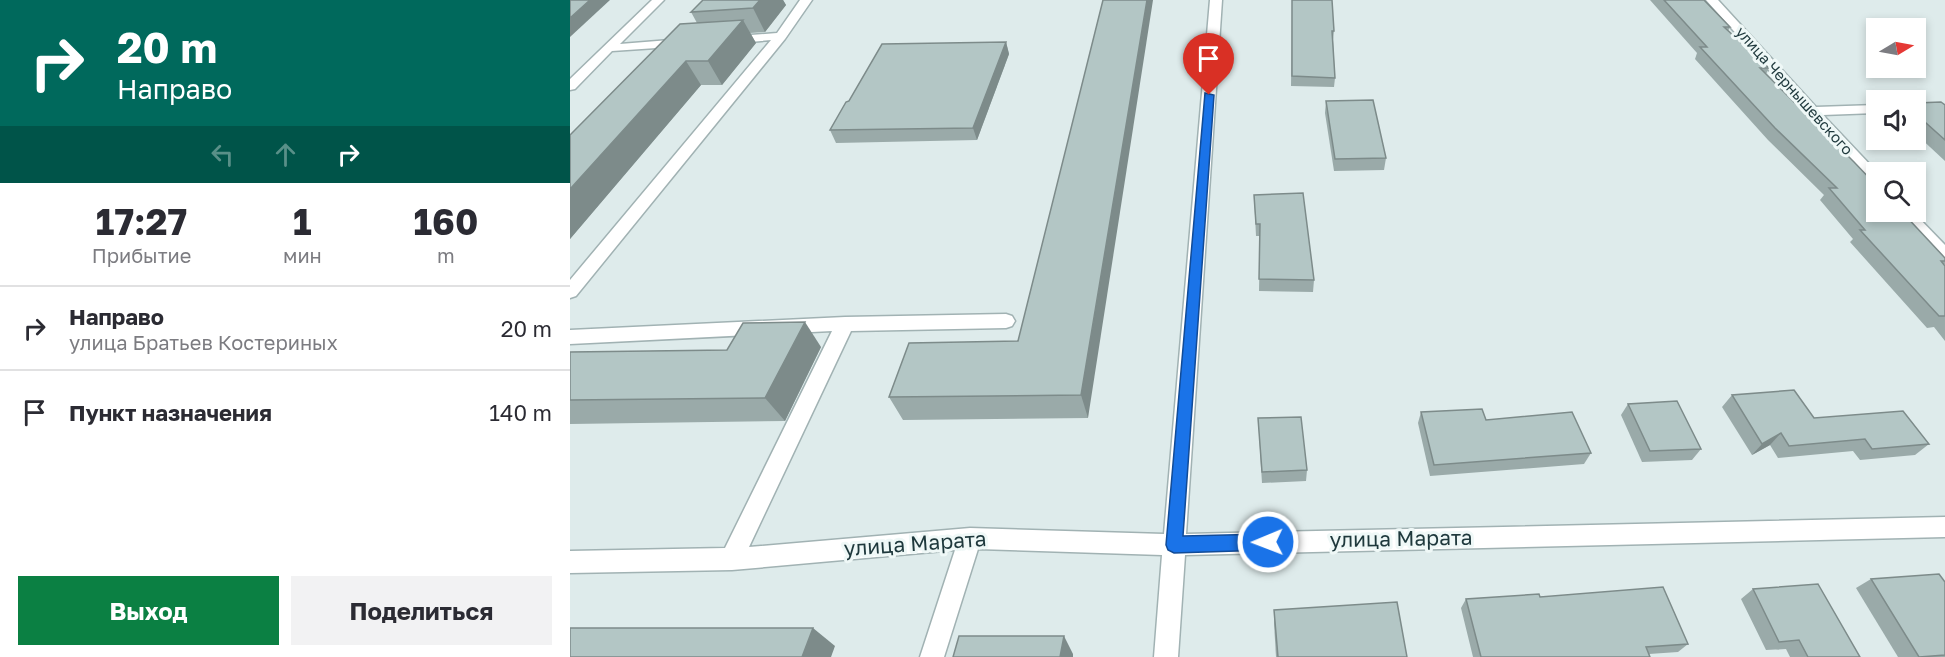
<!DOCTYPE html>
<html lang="ru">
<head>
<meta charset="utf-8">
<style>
	:root { --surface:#fff; --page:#f2f2f3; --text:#2b2b33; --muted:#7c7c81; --line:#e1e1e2; --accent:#0b8043 }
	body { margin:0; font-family:"Golos Text",sans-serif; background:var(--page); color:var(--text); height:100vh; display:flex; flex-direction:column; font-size:22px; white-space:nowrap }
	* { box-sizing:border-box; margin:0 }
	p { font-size:20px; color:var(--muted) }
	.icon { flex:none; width:33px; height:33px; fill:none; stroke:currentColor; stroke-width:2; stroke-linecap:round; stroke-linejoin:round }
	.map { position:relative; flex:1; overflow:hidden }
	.side { display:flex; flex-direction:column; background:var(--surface); width:570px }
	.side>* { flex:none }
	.banner { background:#00695c; color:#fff; overflow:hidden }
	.needle { width:39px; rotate:80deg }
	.fabs { position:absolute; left:1296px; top:18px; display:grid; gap:12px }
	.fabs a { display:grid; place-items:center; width:60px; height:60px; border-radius:0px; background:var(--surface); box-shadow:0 3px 9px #0003; font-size:30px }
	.pin { position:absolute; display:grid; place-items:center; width:51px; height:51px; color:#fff; margin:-62px -26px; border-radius:50% 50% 50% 0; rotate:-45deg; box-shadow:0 0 6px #0007 }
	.pin .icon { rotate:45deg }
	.me { position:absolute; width:66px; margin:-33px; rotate:269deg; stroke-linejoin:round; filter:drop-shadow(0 0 4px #0008) }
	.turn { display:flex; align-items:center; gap:21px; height:126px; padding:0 18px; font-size:27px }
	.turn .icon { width:78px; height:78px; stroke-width:2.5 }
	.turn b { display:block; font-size:42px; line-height:51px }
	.lanes { display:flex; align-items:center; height:57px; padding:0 18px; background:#0003; justify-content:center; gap:30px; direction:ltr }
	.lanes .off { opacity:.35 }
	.eta { display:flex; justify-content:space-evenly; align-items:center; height:102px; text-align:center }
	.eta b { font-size:36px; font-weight:700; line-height:42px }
	.action { display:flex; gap:12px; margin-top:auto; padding:12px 18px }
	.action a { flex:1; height:69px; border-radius:0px; background:var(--accent); color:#fff; font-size:24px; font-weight:700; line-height:69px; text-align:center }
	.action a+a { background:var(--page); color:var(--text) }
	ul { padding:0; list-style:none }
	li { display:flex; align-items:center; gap:18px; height:84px; padding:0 18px; border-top:2px solid var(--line) }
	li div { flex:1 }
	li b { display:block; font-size:22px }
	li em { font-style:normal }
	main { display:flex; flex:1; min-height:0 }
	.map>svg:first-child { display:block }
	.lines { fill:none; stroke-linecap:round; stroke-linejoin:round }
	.minor-casing { stroke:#a1b2b3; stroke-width:3 }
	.minor { fill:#fff; fill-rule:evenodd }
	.wall { fill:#9aaaa9 }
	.shaded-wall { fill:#7d8b8a }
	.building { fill:#b3c6c5; stroke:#7d8b8a; stroke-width:1.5 }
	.route { fill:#1a73e8; stroke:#114b97; stroke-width:1.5 }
	.labels { text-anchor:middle; stroke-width:6; stroke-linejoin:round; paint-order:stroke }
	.far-street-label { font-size:15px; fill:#1e383c; stroke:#eff8f7 }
	.near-street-label { font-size:21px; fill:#1e383c; stroke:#eff8f7 }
</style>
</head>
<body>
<main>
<section class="side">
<div class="banner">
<div class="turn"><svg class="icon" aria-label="right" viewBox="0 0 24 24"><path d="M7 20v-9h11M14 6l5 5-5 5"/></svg><div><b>20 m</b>Направо</div></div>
<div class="lanes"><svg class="icon off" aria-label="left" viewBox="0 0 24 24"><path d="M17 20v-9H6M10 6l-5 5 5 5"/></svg><svg class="icon off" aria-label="ahead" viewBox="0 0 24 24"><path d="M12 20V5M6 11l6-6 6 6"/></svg><svg class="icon" aria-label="right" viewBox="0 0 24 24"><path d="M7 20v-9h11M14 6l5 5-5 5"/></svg></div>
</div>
<div class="eta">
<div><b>17:27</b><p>Прибытие</p></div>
<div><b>1</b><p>мин</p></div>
<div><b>160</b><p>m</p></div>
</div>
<ul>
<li><svg class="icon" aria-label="right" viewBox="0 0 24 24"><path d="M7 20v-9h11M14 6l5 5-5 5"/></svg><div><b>Направо</b><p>улица Братьев Костериных</p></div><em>20 m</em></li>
<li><svg class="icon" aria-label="arrive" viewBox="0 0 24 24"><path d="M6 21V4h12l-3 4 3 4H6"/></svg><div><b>Пункт назначения</b></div><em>140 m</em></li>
</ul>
<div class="action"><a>Выход</a><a>Поделиться</a></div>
</section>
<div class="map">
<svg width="1375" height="657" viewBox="0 0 1375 657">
	<rect width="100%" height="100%" fill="#deebeb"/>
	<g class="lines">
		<g class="minor-casing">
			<g id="minor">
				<polygon points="82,0 94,0 50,44 112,39 116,40 116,46 42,51 5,89 0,90 0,79"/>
				<polygon points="230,0 242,0 215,39 6,296 0,298 0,280 201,40 158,44 154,43 154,37 207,33"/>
				<polygon points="640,0 652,0 616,534 1375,517 1375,537 615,555 608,657 584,657 592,555 408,549 374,657 350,657 385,550 162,570 0,573 0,551 155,548 262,331 0,344 0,330 275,317 436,314 442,316 445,321 442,326 436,328 281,331 179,547 400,528 594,534"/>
				<polygon points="1136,0 1148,0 1246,107 1306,105 1306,113 1253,115 1307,172 1306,186 1301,184"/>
				<polygon points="1328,212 1343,212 1375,245 1375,261 1369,259"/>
			</g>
		</g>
		<use href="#minor" class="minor"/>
	</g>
	<g class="wall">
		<polygon points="133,0 213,0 216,5 195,32 180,33 186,43 152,85 131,85 0,239 0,135 127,23 121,12"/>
		<polygon points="533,0 518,418 333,420 319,397 448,341"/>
		<polygon points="722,0 764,31 763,40 765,78 764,87 721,86"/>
		<polygon points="1080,0 1134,0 1160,27 1158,31 1199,68 1196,74 1375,258 1375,264 1374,265 1375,266 1375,341 1364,327 1357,328 1280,242 1283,239 1250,200 1254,195 1198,140 1125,59 1127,53"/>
		<polygon points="436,42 439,54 407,140 266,143 260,130 279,101"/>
		<polygon points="756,101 816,158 814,170 764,171 755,113"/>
		<polygon points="1346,103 1375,105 1375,161 1346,134"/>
		<polygon points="684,195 744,280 743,292 689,291 690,236 686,236"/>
		<polygon points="251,347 215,421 0,424 0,352 157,350"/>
		<polygon points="1162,395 1244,418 1359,444 1345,455 1290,460 1283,451 1208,458 1200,445 1182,455 1152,407"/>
		<polygon points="1058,404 1131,449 1122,460 1072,462 1051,415"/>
		<polygon points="851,412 916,420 1021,453 1014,464 860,476 848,423"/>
		<polygon points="688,418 737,470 736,481 692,483"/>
		<polygon points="1301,579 1375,582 1375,657 1328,657 1286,588"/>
		<polygon points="1183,589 1290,657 1220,657 1216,649 1196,650 1171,599"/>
		<polygon points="970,597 1118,644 1108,652 1079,654 1080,657 903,657 891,608 896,599"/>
		<polygon points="704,610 837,657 706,657 704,623"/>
	</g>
	<g class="shaded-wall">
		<polygon points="20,0 40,0 0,37 0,18"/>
		<polygon points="189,0 213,0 216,5 195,32 183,8"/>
		<polygon points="577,0 583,0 518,418 511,395"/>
		<polygon points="173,20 186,43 152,85 138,61"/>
		<polygon points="436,42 439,54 407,140 403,128"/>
		<polygon points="116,61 131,85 0,239 0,189"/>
		<polygon points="235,322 251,347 215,421 195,398"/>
		<polygon points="1211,433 1200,445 1182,455 1192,444"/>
		<polygon points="243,628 265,646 261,657 232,657"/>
		<polygon points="494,636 503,654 503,657 490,657"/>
	</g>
	<g class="building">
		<polygon points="0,0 20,0 0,18"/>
		<polygon points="133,0 190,0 183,8 121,12"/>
		<polygon points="533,0 577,0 511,395 319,397 339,343 448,341"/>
		<polygon points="722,0 762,0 764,31 762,31 765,78 722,76"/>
		<polygon points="1094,0 1134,0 1160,27 1154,27 1199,68 1190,68 1284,162 1306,185 1306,212 1332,212 1375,258 1375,261 1371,261 1375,266 1375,316 1369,316 1290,230 1295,230 1259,188 1267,188 1205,128 1130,47 1137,47"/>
		<polygon points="173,20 138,61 116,61 0,189 0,135 110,24"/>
		<polygon points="436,42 403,128 260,130 276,102 279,101 312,44"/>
		<polygon points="803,100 816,158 765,159 756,101"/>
		<polygon points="1371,102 1375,105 1375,140 1346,114 1346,103"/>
		<polygon points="733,193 744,280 689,279 690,224 686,224 684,195"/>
		<polygon points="235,322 195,398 0,400 0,352 157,350 173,323"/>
		<polygon points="1224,390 1244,418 1333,411 1359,444 1302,449 1295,439 1219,446 1211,433 1192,444 1162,395"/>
		<polygon points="1107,401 1131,449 1080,451 1058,404"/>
		<polygon points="912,409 916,420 1002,412 1021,453 864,465 851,412"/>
		<polygon points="731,417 737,470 692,472 688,418"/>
		<polygon points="1369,574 1375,582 1375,655 1349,657 1301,579"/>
		<polygon points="1248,584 1290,657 1238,657 1229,640 1209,642 1183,589"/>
		<polygon points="1093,587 1118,644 1076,647 1080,657 911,657 896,599 969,594 970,597"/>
		<polygon points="827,602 837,657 708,657 704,610"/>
		<polygon points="0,628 243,628 232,657 0,657"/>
		<polygon points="389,636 494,636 490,657 383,657"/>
	</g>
	<polygon class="route" points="635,93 644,95 613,536 698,534 704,537 706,542 704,548 698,550 604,553 598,550 596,545"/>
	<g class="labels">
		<g class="far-street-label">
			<text transform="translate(1224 91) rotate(48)" y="5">улица Чернышевского</text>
		</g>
		<g class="near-street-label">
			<text transform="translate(831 539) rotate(-1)" y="7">улица Марата</text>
			<text transform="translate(345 544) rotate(-4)" y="7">улица Марата</text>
		</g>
	</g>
</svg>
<div class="fabs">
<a><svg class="needle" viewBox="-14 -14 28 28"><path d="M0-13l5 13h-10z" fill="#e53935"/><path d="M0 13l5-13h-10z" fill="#7c7c81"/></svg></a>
<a><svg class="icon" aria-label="sound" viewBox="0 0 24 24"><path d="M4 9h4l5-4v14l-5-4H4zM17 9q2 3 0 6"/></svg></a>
<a><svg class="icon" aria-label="search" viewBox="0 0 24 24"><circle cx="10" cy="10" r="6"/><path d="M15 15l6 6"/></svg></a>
</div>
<div class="pin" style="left:639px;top:95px;background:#d93025"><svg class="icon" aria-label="arrive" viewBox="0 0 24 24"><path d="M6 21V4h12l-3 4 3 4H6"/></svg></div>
<svg class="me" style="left:698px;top:542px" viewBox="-20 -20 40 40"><circle r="17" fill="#1a73e8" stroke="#fff" stroke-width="3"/><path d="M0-11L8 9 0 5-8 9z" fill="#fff"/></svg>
</div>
</main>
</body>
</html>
